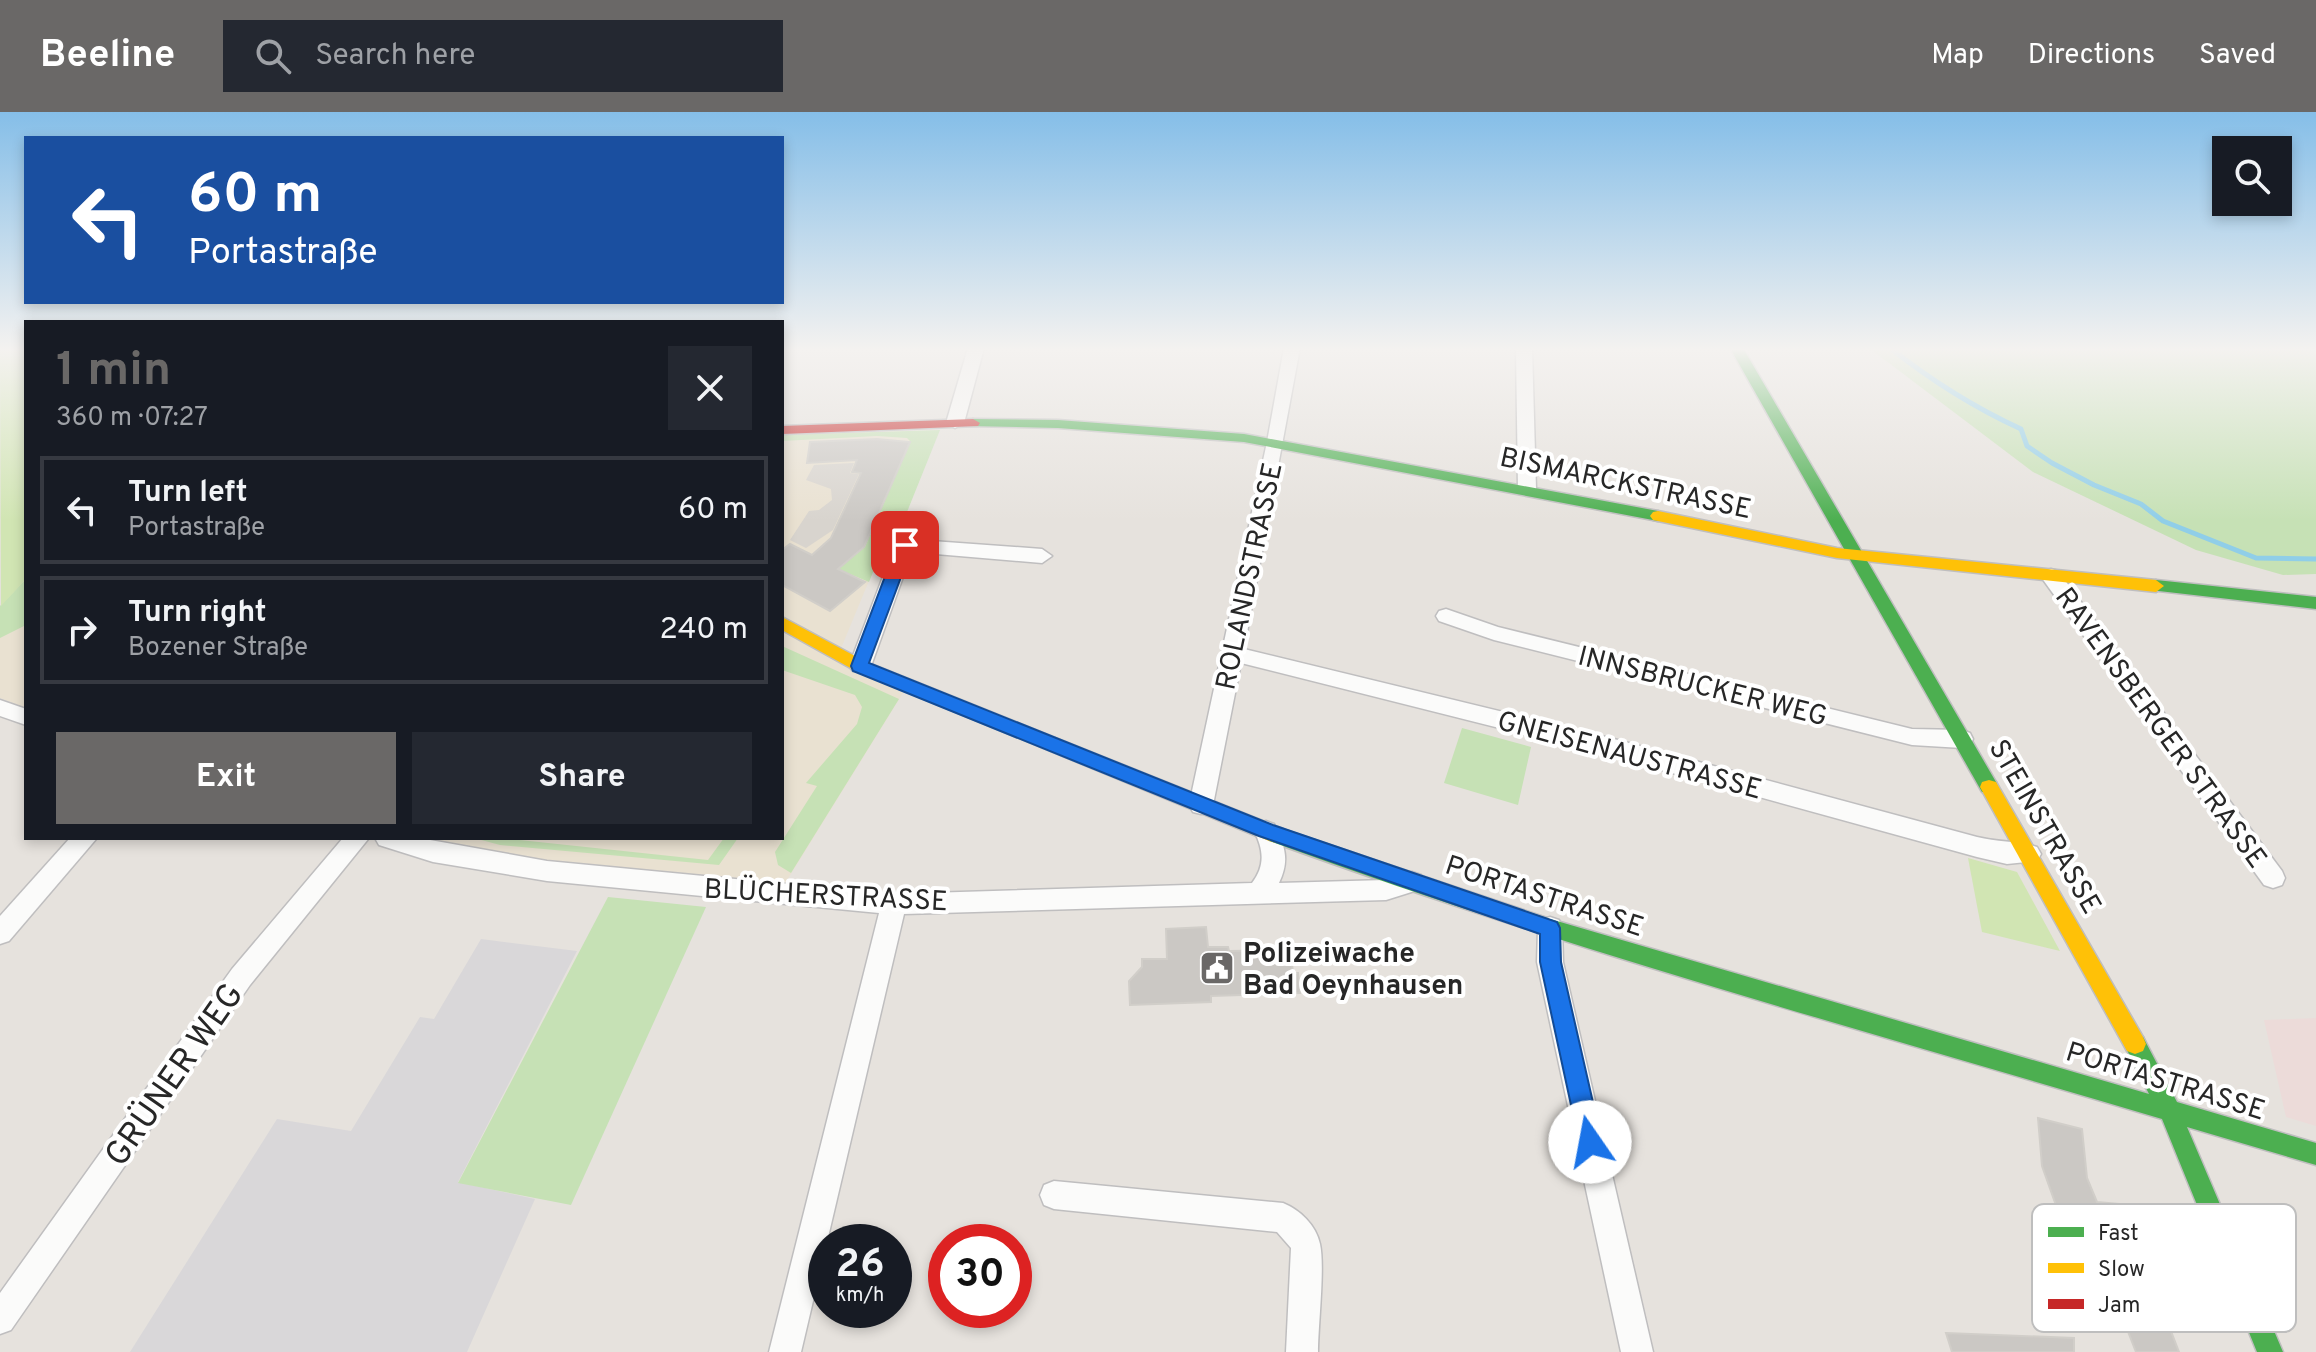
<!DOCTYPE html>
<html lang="en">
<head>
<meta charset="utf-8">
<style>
	:root { --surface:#171b24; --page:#242831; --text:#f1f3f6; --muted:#9ea1a6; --line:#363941; --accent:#6a6867 }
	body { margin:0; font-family:Overpass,sans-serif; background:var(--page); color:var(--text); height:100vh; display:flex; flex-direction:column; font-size:30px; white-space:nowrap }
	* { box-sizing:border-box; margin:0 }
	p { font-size:26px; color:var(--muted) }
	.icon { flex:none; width:44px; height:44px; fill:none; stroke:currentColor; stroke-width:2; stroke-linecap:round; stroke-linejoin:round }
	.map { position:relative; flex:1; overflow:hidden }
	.details { position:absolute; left:24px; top:208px; width:760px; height:520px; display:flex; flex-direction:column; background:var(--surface); border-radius:0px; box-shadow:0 4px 12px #0003 }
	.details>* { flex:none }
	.top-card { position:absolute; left:24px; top:24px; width:760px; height:168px; border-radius:0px; box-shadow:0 4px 12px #0003; background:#1a4fa0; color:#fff; overflow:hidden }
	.fabs { position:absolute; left:2212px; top:24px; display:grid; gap:16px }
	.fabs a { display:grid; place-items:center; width:80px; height:80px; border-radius:0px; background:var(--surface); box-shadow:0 4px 12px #0003; font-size:40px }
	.speed { position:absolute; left:808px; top:1112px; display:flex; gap:16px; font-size:40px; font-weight:700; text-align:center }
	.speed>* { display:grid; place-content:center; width:104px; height:104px; border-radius:50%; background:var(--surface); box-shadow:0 4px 12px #0003; line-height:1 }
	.speed small { font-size:20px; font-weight:400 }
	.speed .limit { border:12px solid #d22; background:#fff; color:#111 }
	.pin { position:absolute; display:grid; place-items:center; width:68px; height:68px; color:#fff; margin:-34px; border-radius:16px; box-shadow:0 4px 12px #0006 }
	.me { position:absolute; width:88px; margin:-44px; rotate:348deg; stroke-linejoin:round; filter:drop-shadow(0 0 6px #0008) }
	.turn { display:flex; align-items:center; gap:28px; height:168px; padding:0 32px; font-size:36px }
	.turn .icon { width:104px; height:104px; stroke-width:2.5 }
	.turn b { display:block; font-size:56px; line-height:68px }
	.round { display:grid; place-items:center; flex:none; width:84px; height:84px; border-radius:0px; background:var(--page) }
	.head { display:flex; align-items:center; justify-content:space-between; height:136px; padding:0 32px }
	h1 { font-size:48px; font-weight:700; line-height:60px; color:var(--accent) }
	.action { display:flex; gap:16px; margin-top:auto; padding:16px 32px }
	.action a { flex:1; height:92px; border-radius:0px; background:var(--accent); color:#fff; font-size:32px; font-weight:700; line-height:92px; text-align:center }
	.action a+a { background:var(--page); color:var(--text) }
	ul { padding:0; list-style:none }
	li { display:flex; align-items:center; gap:24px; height:108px; margin:0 16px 12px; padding:0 16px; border:4px solid var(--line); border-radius:0px }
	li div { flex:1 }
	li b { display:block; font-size:30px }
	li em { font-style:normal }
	header { display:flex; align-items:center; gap:48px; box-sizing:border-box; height:112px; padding:0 40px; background:var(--accent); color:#fff }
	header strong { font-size:38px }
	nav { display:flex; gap:44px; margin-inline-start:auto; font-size:28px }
	.search { width:560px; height:72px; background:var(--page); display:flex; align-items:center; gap:20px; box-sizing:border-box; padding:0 28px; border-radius:0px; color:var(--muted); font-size:30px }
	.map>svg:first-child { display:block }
	.industrial { fill:#d9d7d9 }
	.education { fill:#e9e1d1 }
	.medical { fill:#ecdbd9 }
	.green { fill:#c6e1b5 }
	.pitch { fill:#d1e5b3 }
	.plaza { fill:#d8d4ce }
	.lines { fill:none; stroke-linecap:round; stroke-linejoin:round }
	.stream { stroke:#90cee8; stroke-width:5 }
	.building { fill:#cbc8c4; stroke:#d1cec9; stroke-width:2 }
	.street-casing { stroke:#bfbebf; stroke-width:3 }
	.fast-casing { stroke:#bfbebf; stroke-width:3 }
	.slow-casing { stroke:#bfbebf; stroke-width:3 }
	.jam-casing { stroke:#bfbebf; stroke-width:3 }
	.street { fill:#fbfbfa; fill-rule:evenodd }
	.fast { fill:#4caf50; fill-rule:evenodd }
	.slow { fill:#ffc107; fill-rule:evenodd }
	.jam { fill:#c62828; fill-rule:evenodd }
	.route { fill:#1a73e8; stroke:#114b97; stroke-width:2 }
	.labels { text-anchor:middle; stroke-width:8; stroke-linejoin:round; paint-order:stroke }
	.street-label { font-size:28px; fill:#272727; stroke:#fff }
	.poi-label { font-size:28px; font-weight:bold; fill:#272727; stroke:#fff; text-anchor:start }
	.near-street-label { font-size:34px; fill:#272727; stroke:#fff }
	.key { fill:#fff; stroke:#bebebe; stroke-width:2 }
	.key-label { font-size:22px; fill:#272727 }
</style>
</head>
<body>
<header>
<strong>Beeline</strong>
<div class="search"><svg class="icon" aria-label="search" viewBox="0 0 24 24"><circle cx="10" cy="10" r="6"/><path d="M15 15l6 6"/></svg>Search here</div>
<nav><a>Map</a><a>Directions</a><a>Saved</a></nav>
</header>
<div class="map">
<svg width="2316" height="1240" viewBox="0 0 2316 1240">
	<rect width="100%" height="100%" fill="#e6e2dd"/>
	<polygon class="industrial" points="481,827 577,839 458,1070 535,1087 467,1240 130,1240 277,1007 351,1019 420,905 434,907"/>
	<g class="education">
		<polygon points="913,319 907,400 895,406 837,546 906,576 781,778 549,753 408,726 782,726 782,323"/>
		<polygon points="26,467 26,596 0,586 0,495"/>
	</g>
	<polygon class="medical" points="2316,906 2316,1014 2286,1005 2264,908"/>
	<g class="green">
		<polygon points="1869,236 2316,236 2316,462 2283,463 2196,438 2033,360"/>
		<polygon points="940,318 907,400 895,406 869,470 838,457 865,435 910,329 907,326 877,324 782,329 782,323"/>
		<polygon points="26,467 26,513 0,526 0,494"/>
		<polygon points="782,534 899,587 791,761 778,753 775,740 817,674 806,671 857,612 862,595 855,583 782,558"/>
		<polygon points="1462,616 1531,635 1518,693 1444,671"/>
		<polygon points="474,726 501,726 708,748 724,726 738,726 719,753 500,733"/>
		<polygon points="608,785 706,795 571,1093 458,1071"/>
	</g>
	<g class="pitch">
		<polygon points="0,236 26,236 26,467 1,494"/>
		<polygon points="1968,746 2017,760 2060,839 1982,820"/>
	</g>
	<polygon class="plaza" points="854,351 850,361 859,362 833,418 806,436 790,428 809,399 819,398 832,388 831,377 806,368 814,353"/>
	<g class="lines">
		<path class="stream" d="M 1890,236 C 1932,269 1973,295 2021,317 L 2027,334 L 2052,351 L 2094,373 L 2141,392 L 2163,409 L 2256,446 L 2316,447"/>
	</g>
	<g class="building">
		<polygon points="877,327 910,330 864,435 838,457 865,470 830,499 782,473 782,438 790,432 812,443 831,426 861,361 852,360 857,348 807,351 810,330"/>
		<polygon points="1206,815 1208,835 1228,835 1229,839 1282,838 1283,846 1292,852 1293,861 1298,861 1300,881 1211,884 1211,890 1130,893 1129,869 1142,855 1142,847 1167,847 1166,817"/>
		<polygon points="2038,1006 2082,1017 2087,1066 2097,1090 2142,1094 2159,1135 2138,1134 2179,1240 2136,1240 2093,1130 2068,1127 2042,1054"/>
		<polygon points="1946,1221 2074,1226 2074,1240 1952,1240"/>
	</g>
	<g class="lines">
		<g class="street-casing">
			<g id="street">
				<polygon points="968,236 984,236 964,311 955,316 946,311"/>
				<path d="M 1284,236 L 1300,236 L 1244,537 L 1614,627 L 1977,725 C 1997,730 2019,729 2037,735 L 2041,742 L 2037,749 L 2007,752 L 1977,745 L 1614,645 L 1241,551 L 1213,693 L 1209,700 L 1201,702 L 1193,700 L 1189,693 L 1267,330 Z"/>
				<polygon points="1516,236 1532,236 1536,377 1527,383 1518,377"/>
				<polygon points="916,407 925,413 918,428 1042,437 1052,444 1042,451 912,440 871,554 867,559 853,559 849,554 895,433 909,409"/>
				<polygon points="2051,457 2058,459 2282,759 2285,766 2282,773 2273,776 2264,773 2044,469 2041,464 2044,459"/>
				<polygon points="1446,497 1498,515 1912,617 1962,618 1970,621 1973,627 1970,633 1962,636 1912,633 1494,528 1439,509 1436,504 1439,499"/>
				<polygon points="0,588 26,597 26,613 0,604"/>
				<path d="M 1266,709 L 1274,712 C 1285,734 1290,748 1279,771 L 1386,768 L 1412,760 L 1421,763 L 1424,770 L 1421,777 L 1386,788 L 904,802 L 801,1240 L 769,1240 L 879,801 L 547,769 L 433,750 L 379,733 L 375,726 L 419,726 L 547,749 L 894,782 L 1252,771 C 1265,754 1264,738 1254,719 L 1258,712 Z"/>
				<polygon points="70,726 97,726 9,829 0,832 0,804"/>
				<polygon points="343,726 369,726 250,873 11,1218 0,1222 0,1181 232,857"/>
				<polygon points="1550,805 1559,808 1562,816 1563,850 1653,1240 1621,1240 1537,850 1538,816 1541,808"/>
				<path d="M 1054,1069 L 1283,1091 C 1300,1098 1316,1113 1320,1132 C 1325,1155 1318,1214 1318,1240 L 1286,1240 L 1291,1136 L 1277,1120 L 1054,1097 L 1044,1093 L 1040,1083 L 1044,1073 Z"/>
			</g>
		</g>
		<g class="fast-casing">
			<g id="fast">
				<polygon points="1730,236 1743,236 1996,670 1998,675 1996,680 1982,680"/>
				<polygon points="973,307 1058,308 1244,322 1658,399 1666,404 1658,409 1244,330 1058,316 968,314 966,311"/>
				<polygon points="2156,468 2316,485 2316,497 2150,478 2148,474 2150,470"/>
				<path d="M 1276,715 L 1550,807 L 2149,982 L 2124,932 L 2127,925 L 2135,922 L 2143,925 L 2177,990 L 2316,1031 L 2316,1053 L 2187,1015 L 2283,1240 L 2257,1240 L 2162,1007 C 1863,918 1562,836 1269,729 L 1266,723 L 1269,717 Z"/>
			</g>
		</g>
		<g class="slow-casing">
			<g id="slow">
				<polygon points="1658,399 1837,436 2156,468 2164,474 2156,480 1837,446 1653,408 1650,404 1653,400"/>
				<polygon points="782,505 866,550 1283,717 1286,723 1283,729 1276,731 1269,729 854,558 782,518"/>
				<polygon points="1989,668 1996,670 2143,925 2146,932 2143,939 2135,942 2127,939 1980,675 1982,670"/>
			</g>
		</g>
		<g class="jam-casing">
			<polygon id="jam" points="973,307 980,311 978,314 782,322 782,314"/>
		</g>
		<use href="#street" class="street"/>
		<use href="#fast" class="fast"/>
		<use href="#slow" class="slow"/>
		<use href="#jam" class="jam"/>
	</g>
	<linearGradient id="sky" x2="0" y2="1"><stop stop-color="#85bee8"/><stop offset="0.58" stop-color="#f4f2f0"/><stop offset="1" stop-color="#f4f2f0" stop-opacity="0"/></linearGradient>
	<rect width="2316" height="409" fill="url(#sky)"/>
	<polygon class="route" points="905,428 913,433 869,551 1273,713 1557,810 1560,816 1561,850 1602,1030 1599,1038 1590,1041 1582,1038 1579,1030 1540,850 1540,822 1259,724 853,559 851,554 897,433"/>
	<defs>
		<g id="civic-square" transform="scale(1.8)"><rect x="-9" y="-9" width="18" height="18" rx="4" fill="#6a6867" stroke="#fff"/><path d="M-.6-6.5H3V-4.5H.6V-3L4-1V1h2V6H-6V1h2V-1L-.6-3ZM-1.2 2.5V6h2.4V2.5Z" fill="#fff"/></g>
	</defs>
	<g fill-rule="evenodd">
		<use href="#civic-square" x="1217" y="856"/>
	</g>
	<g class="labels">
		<g class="street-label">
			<text transform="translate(1626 370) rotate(12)" y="10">BISMARCKSTRASSE</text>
			<text transform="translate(1248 464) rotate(-78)" y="10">ROLANDSTRASSE</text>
			<text transform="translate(1703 573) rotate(14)" y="10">INNSBRUCKER WEG</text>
			<text transform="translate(2162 615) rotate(54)" y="10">RAVENSBERGER STRASSE</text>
			<text transform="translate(1630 642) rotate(15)" y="10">GNEISENAUSTRASSE</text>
			<text transform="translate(2046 714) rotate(60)" y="10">STEINSTRASSE</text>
			<text transform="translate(826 782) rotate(3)" y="10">BLÜCHERSTRASSE</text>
			<text transform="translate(1545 783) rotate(18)" y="10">PORTASTRASSE</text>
			<text transform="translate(2166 968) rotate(17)" y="10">PORTASTRASSE</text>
		</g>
		<g class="poi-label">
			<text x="1243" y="850">Polizeiwache<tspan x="1243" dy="32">Bad Oeynhausen</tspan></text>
		</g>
		<g class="near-street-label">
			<text transform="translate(173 962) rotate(-55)" y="12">GRÜNER WEG</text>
		</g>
	</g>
	<rect x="2032" y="1092" width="264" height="128" rx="12" class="key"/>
	<rect x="2048" y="1115" width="36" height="10" fill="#4caf50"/>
	<rect x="2048" y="1151" width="36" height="10" fill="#ffc107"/>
	<rect x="2048" y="1187" width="36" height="10" fill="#c62828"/>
	<g class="key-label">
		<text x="2098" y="1128">Fast</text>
		<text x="2098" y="1164">Slow</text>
		<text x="2098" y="1200">Jam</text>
	</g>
</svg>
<div class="fabs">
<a><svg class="icon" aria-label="search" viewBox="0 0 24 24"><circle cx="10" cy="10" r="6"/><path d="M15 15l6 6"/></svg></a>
</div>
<div class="speed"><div>26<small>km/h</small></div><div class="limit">30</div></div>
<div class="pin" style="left:905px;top:433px;background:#d93025"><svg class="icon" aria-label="arrive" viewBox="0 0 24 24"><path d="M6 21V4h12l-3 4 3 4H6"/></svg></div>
<svg class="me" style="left:1590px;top:1030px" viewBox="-20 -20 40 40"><circle r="19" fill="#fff"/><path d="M0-13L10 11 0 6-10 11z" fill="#1a73e8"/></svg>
<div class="top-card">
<div class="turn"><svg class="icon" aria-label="left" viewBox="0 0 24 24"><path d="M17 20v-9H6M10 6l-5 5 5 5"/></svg><div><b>60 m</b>Portastraße</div></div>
</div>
<section class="details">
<div class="head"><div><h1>1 min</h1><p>360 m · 07:27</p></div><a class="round"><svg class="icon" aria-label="close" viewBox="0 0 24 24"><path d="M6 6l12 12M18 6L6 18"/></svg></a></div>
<ul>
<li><svg class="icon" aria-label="left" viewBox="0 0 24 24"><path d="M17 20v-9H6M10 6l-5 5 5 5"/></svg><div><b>Turn left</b><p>Portastraße</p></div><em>60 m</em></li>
<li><svg class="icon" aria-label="right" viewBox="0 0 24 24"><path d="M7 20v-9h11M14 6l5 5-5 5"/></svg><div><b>Turn right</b><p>Bozener Straße</p></div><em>240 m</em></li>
</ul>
<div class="action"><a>Exit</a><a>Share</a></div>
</section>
</div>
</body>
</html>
